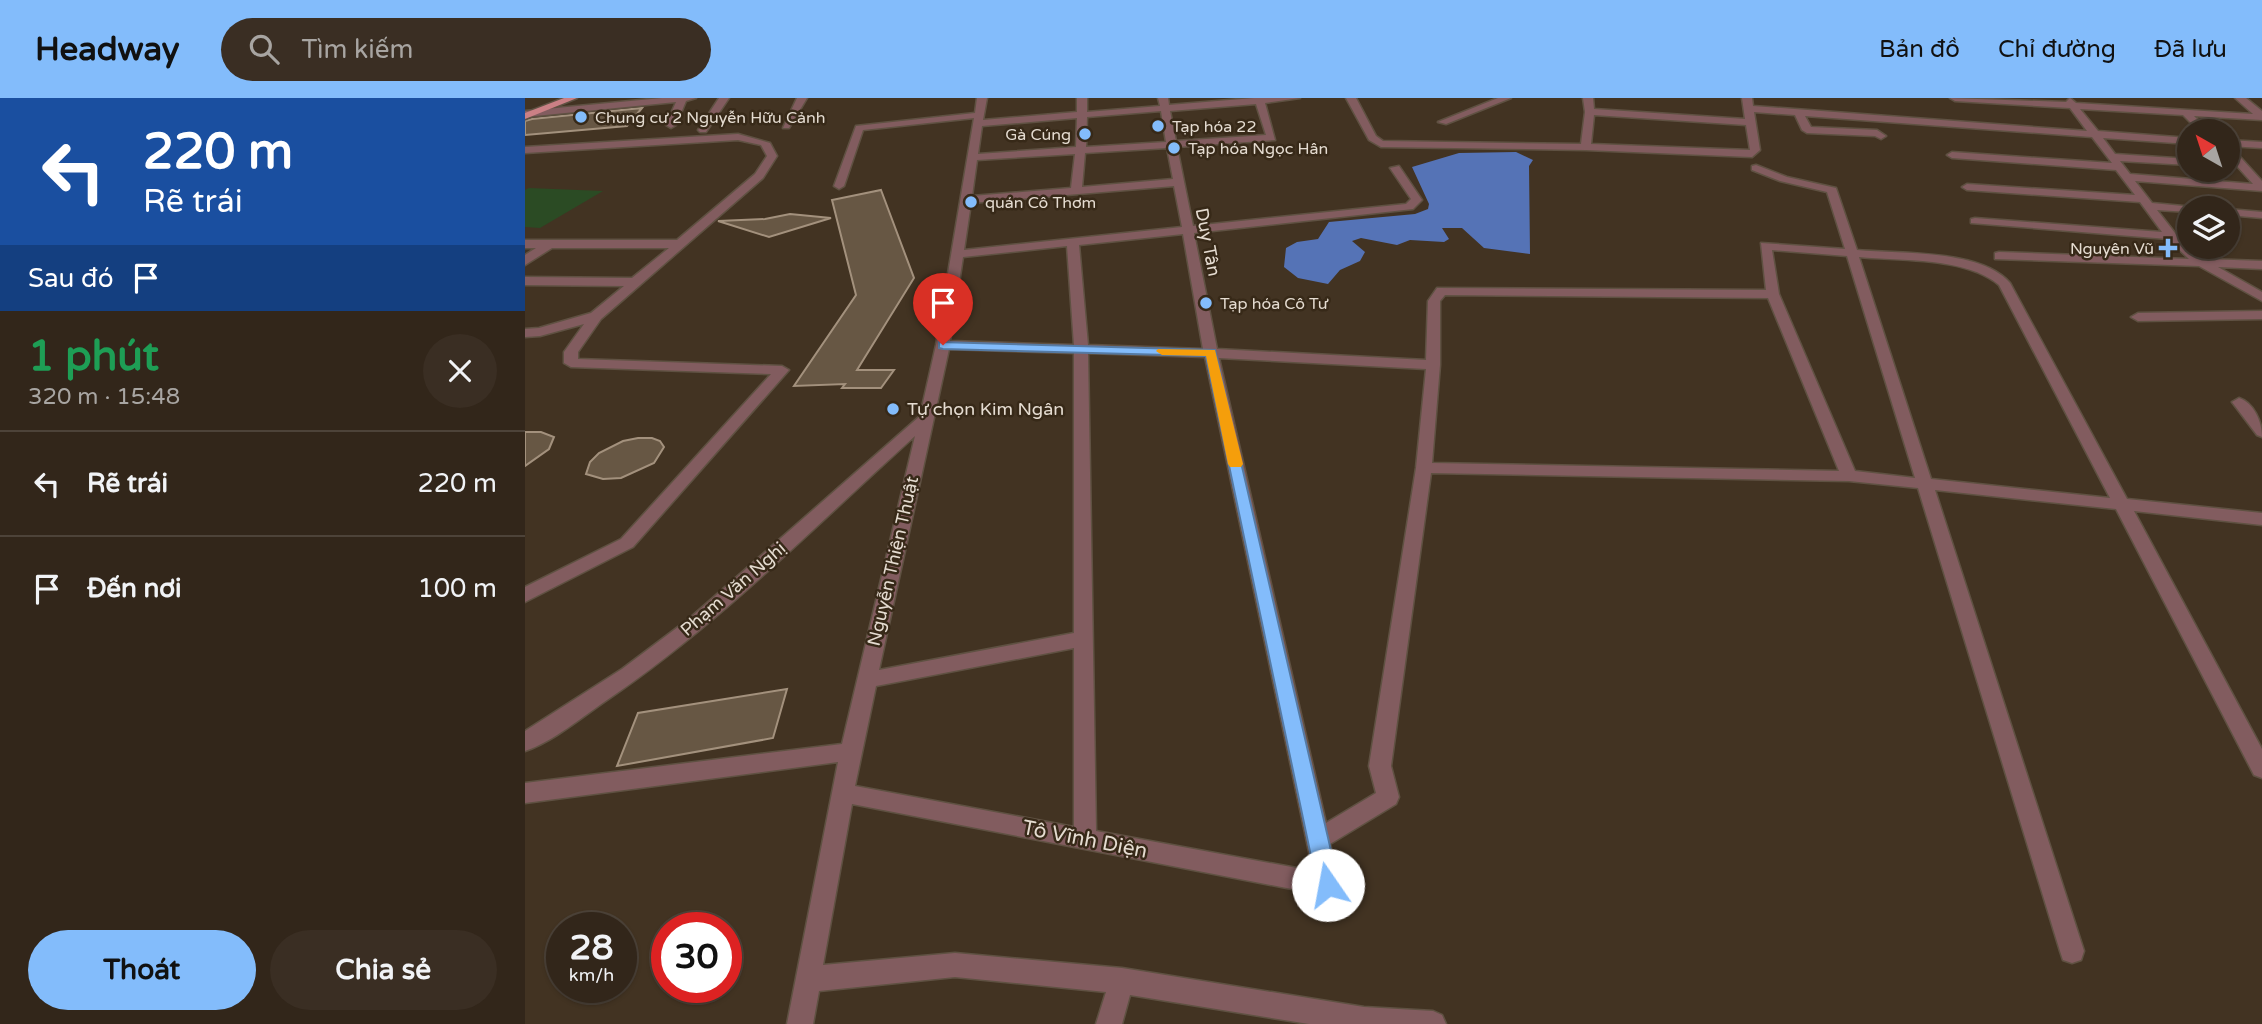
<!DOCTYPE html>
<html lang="vi">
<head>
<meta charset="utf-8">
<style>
	:root { --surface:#32261a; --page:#3a2e23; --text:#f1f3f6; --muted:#a8a5a2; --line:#4d4339; --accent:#83bcfb }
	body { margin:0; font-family:"Varela Round",sans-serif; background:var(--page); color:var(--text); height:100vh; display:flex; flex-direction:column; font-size:26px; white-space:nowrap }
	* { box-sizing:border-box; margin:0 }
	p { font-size:23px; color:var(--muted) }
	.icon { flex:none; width:38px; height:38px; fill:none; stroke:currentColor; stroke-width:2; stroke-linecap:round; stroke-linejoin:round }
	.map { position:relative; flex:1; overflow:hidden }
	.panel { display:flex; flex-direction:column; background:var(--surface); width:525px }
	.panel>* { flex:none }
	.top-card { background:#1a4fa0; color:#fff; overflow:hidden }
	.needle { width:46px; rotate:321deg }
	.buttons { position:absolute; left:1652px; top:21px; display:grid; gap:14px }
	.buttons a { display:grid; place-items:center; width:63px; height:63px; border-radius:50%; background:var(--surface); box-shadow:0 2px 5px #0004,0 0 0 2px var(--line); font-size:35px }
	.speed { position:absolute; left:21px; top:814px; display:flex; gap:14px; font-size:35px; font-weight:700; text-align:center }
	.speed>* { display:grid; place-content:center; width:91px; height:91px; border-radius:50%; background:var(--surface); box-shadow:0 2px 5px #0004,0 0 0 2px var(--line); line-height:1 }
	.speed small { font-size:18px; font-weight:400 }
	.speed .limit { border:10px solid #d22; background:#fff; color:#111 }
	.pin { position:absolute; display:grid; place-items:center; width:60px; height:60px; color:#fff; margin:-72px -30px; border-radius:50% 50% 50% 0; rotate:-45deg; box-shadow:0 0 7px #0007 }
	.pin .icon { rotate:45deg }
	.me { position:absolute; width:77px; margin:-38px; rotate:348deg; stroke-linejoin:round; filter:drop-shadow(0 0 5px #0008) }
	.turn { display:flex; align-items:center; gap:24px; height:147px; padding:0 28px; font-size:32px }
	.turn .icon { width:91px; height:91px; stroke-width:2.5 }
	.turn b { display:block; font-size:49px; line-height:60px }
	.then { display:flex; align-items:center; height:66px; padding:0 28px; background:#0003; gap:14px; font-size:26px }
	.round { display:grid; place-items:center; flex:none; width:74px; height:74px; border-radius:37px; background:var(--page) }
	.head { display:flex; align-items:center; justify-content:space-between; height:119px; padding:0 28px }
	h1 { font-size:42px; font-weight:700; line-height:52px; color:#1e9e55 }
	.primary-button { display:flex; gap:14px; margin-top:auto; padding:14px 28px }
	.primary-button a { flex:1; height:80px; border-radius:42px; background:var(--accent); color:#111; font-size:28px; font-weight:700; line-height:80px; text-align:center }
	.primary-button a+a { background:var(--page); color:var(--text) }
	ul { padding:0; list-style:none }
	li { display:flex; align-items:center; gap:21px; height:105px; padding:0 28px; border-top:2px solid var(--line) }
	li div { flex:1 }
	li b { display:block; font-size:26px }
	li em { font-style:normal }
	header { display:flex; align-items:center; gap:42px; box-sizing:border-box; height:98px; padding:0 35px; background:var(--accent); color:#111 }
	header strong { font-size:33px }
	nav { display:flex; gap:38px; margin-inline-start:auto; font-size:24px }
	.search { width:490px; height:63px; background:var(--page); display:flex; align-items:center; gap:18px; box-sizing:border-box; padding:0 24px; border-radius:38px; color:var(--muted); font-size:26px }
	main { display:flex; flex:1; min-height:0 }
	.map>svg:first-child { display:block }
	.green { fill:#2b4b24 }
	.water { fill:#5573b6 }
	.building { fill:#675744; stroke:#a3917d; stroke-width:2 }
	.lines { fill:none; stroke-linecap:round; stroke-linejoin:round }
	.minor-casing { stroke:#5f5142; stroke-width:3 }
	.major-casing { stroke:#5f5142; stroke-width:3 }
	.minor { fill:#825c5f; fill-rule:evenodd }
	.major { fill:#cb8085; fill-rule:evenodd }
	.route { fill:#83bcfb; stroke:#557aa3; stroke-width:2 }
	.slow { fill:#f59e0b }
	.poi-dot { fill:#83bcfb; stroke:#372918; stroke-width:2.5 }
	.labels { text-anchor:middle; stroke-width:5; stroke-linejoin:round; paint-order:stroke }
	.far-poi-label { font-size:16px; fill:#e5dcd1; stroke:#372918; text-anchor:start }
	.street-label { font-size:18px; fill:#e5dcd1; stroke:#372918 }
	.poi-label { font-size:18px; fill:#e5dcd1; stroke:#372918; text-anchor:start }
	.near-street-label { font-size:21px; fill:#e5dcd1; stroke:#372918 }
</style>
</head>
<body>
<header>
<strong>Headway</strong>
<div class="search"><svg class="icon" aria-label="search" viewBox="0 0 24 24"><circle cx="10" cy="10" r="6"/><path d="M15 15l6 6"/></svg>Tìm kiếm</div>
<nav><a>Bản đồ</a><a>Chỉ đường</a><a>Đã lưu</a></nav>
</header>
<main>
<section class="panel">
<div class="top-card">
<div class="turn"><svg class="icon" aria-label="left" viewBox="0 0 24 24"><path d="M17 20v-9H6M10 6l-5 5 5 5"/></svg><div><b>220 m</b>Rẽ trái</div></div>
<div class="then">Sau đó<svg class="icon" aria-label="arrive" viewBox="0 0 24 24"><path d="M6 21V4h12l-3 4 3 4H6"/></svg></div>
</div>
<div class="head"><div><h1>1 phút</h1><p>320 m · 15:48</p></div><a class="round"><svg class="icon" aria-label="close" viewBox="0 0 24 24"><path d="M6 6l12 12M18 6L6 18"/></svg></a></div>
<ul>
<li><svg class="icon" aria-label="left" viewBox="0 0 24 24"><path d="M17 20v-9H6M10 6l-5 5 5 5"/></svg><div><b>Rẽ trái</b></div><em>220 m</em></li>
<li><svg class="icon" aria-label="arrive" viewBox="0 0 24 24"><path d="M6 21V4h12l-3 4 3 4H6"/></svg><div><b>Đến nơi</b></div><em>100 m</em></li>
</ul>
<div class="primary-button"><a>Thoát</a><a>Chia sẻ</a></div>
</section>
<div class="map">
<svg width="1737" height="926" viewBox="0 0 1737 926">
	<rect width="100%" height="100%" fill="#423322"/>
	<polygon class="green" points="4,90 78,93 15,130 0,129 0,92"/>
	<polygon class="water" points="991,54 1008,62 1004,68 1005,156 959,150 937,130 917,130 924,141 919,144 885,142 872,147 836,140 827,143 840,154 835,163 815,172 803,186 773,180 759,169 761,150 772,144 793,141 804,124 890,116 903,111 904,106 887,69 934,55"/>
	<g class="building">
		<polygon points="117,10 102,28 0,37 0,23 7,21"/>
		<polygon points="356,92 389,180 332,272 369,272 356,290 317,290 320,286 269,288 331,197 307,102"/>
		<polygon points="265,116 306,120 244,139 193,123 240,121"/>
		<polygon points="0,334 16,334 29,339 24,351 0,368"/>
		<polygon points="113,340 127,340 135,343 139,349 129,365 96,380 78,381 61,376 65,364 74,355 98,343"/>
		<polygon points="262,591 248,640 92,668 113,615"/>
	</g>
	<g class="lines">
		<g class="minor-casing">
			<g id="minor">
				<polygon points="137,0 171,0 161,3 151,27 146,30 141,27 151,4 0,19 0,13"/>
				<polygon points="194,0 204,0 181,34 175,34 173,32"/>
				<polygon points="272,0 282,0 264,30 258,30"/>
				<path d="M 452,0 L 462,0 L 458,22 L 552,14 L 552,0 L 562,0 L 562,14 L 635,8 L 633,0 L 643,0 L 644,7 L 729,0 L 775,0 L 740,5 L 750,42 L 652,49 L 668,128 L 881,106 L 886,101 L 865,70 L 874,68 L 897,102 L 888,111 L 669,135 L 692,251 L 901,262 L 903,203 L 912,190 L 1241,192 L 1236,145 L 1320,151 L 1302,94 L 1255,83 L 1227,72 L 1227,68 L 1231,67 L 1262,79 L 1311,90 L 1332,152 C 1374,156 1456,151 1485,185 L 1602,401 L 1737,415 L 1737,427 L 1609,413 L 1737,651 L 1737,680 L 1729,677 L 1591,411 L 1410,392 L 1559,853 L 1556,862 L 1547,865 L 1538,862 L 1535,853 L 1393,390 L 1324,383 L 906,375 L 866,668 L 874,699 L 871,706 L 805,746 L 815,787 L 811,795 L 803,798 L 327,706 L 298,867 L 430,855 L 597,870 L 839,909 L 908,913 L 917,917 L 921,926 L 784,926 L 605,897 L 597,926 L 571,926 L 581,894 L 430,879 L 294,893 L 288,926 L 262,926 L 313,664 L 0,705 L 0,685 L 317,646 L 390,338 C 289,429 194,526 82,602 C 57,619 29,643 0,653 L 0,633 L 97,571 L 165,520 L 395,318 L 411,247 L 449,20 L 338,32 L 319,88 L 314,91 L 309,88 L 331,28 L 450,15 ZM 731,6 L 741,37 L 651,43 L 645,13 ZM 636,13 L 641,44 L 561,49 L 562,19 ZM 552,20 L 551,49 L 453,56 L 457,28 ZM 642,50 L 648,81 L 557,89 L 560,55 ZM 550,56 L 546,90 L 447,98 L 452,62 ZM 649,88 L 657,129 L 439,152 L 446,105 ZM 658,136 L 678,251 L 563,247 L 554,147 ZM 542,148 L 549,247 L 425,243 L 438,159 ZM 1247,152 L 1322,158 L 1390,380 L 1330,373 L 1254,196 ZM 1334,159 C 1376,163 1441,159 1474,187 L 1585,400 L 1406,381 ZM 920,197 L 1243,200 L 1314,373 L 907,365 L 915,267 L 915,203 ZM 424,251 L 549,255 L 549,535 L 354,572 ZM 563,255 L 680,259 L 788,773 L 571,733 ZM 694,260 L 901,271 L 891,370 L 844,668 L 851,695 L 801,725 ZM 549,550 L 549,729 L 330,688 L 351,588 Z"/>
				<path d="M 821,0 L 831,0 L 851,38 L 858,43 L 1056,46 L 1060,14 L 1058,0 L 1068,0 L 1069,11 L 1220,21 L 1217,0 L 1227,0 L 1228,8 L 1562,33 L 1545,10 L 1430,3 L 1425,0 L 1541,4 L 1545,0 L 1551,5 L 1728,16 L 1710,0 L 1721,0 L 1737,13 L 1737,22 L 1669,18 L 1684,33 L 1674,33 L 1658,17 L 1555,11 L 1573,33 L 1664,40 L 1664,46 L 1578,40 L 1590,56 L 1664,61 L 1664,67 L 1595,63 L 1605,76 L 1728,86 L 1703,58 L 1703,49 L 1707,50 L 1737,83 L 1737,93 L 1610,83 L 1627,105 L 1668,109 L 1664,114 L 1632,112 L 1657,144 L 1680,161 L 1737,163 L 1737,171 L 1693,169 L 1737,194 L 1737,203 L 1674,168 L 1470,161 L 1470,155 L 1474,154 L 1664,161 L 1643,141 L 1446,125 L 1446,121 L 1450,120 L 1637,134 L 1615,104 L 1442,92 L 1437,89 L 1442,86 L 1610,97 L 1591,72 L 1427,60 L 1422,57 L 1427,54 L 1587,65 L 1567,39 L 1280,18 L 1286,29 L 1352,32 L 1361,38 L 1356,41 L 1350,38 L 1282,35 L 1277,32 L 1270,17 L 1229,14 L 1235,52 L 1227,59 L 1061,52 L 856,49 L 844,42 ZM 1069,17 L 1221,27 L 1225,52 L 1066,46 Z"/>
				<polygon points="973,0 986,0 921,26 913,24"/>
				<polygon points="213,36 245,45 252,58 238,80 76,221 53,254 53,261 257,268 264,272 108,449 0,504 0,489 96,441 246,276 46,269 39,265 39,254 59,226 15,238 0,239 0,231 14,230 66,215 99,188 0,187 0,179 107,180 144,150 27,150 0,167 0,157 11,150 0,150 0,142 152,142 230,76 242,58 236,47 213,42 0,55 0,49"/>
				<polygon points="1703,42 1737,44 1737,50 1703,48"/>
				<polygon points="1703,111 1737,114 1737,120 1703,117"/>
				<polygon points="1737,213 1737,221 1613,223 1606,219 1613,215"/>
				<path d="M 1714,300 C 1729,305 1737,324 1737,339 L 1732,337 L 1707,304 Z"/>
			</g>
		</g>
		<g class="major-casing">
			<polygon id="major" points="39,0 52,0 0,21 0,15"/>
		</g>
		<use href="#minor" class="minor"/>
		<use href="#major" class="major"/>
	</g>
	<polygon class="route" points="414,244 690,252 814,787 811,794 803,797 796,794 792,787 681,258 418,251 414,250"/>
	<polygon class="slow" points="633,251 690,252 718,366 716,369 705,369 703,366 681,258 637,257 631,253"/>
	<g class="poi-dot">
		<circle cx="56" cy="19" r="7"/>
		<circle cx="633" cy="28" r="7"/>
		<circle cx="560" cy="36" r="7"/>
		<circle cx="649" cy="50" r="7"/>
		<circle cx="446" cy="104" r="7"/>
		<path d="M1639.5 139.5h7v7h7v7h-7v7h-7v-7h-7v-7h7z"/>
		<circle cx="681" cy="205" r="7"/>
		<circle cx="368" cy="311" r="7"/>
	</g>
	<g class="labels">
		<g class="far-poi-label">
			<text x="70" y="25">Chung cư 2 Nguyễn Hữu Cảnh</text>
			<text x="647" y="34">Tạp hóa 22</text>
			<text x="546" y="42" text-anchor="end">Gà Cúng</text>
			<text x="663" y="56">Tạp hóa Ngọc Hân</text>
			<text x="460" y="110">quán Cô Thơm</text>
			<text x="1629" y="156" text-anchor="end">Nguyên Vũ</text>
			<text x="695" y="211">Tạp hóa Cô Tư</text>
		</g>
		<g class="street-label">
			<text transform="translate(683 144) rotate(79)" y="6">Duy Tân</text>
			<text transform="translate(368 463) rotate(-77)" y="6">Nguyễn Thiện Thuật</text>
			<text transform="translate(208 491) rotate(-41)" y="6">Phạm Văn Nghị</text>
		</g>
		<g class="poi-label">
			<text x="382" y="317">Tự chọn Kim Ngân</text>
		</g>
		<g class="near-street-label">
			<text transform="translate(560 741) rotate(11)" y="7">Tô Vĩnh Diện</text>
		</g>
	</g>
</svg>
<div class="buttons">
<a><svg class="needle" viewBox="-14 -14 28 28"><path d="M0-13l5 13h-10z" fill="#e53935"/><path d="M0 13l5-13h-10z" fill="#a8a5a2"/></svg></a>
<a><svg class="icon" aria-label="layers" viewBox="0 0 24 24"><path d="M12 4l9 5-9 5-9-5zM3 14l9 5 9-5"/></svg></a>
</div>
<div class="speed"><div>28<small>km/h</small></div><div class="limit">30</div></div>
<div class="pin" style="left:418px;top:247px;background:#d93025"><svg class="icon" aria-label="arrive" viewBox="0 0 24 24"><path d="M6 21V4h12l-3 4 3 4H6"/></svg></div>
<svg class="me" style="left:803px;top:787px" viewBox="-20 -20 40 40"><circle r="19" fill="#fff"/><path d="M0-13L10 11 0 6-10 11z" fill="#83bcfb"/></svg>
</div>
</main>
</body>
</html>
